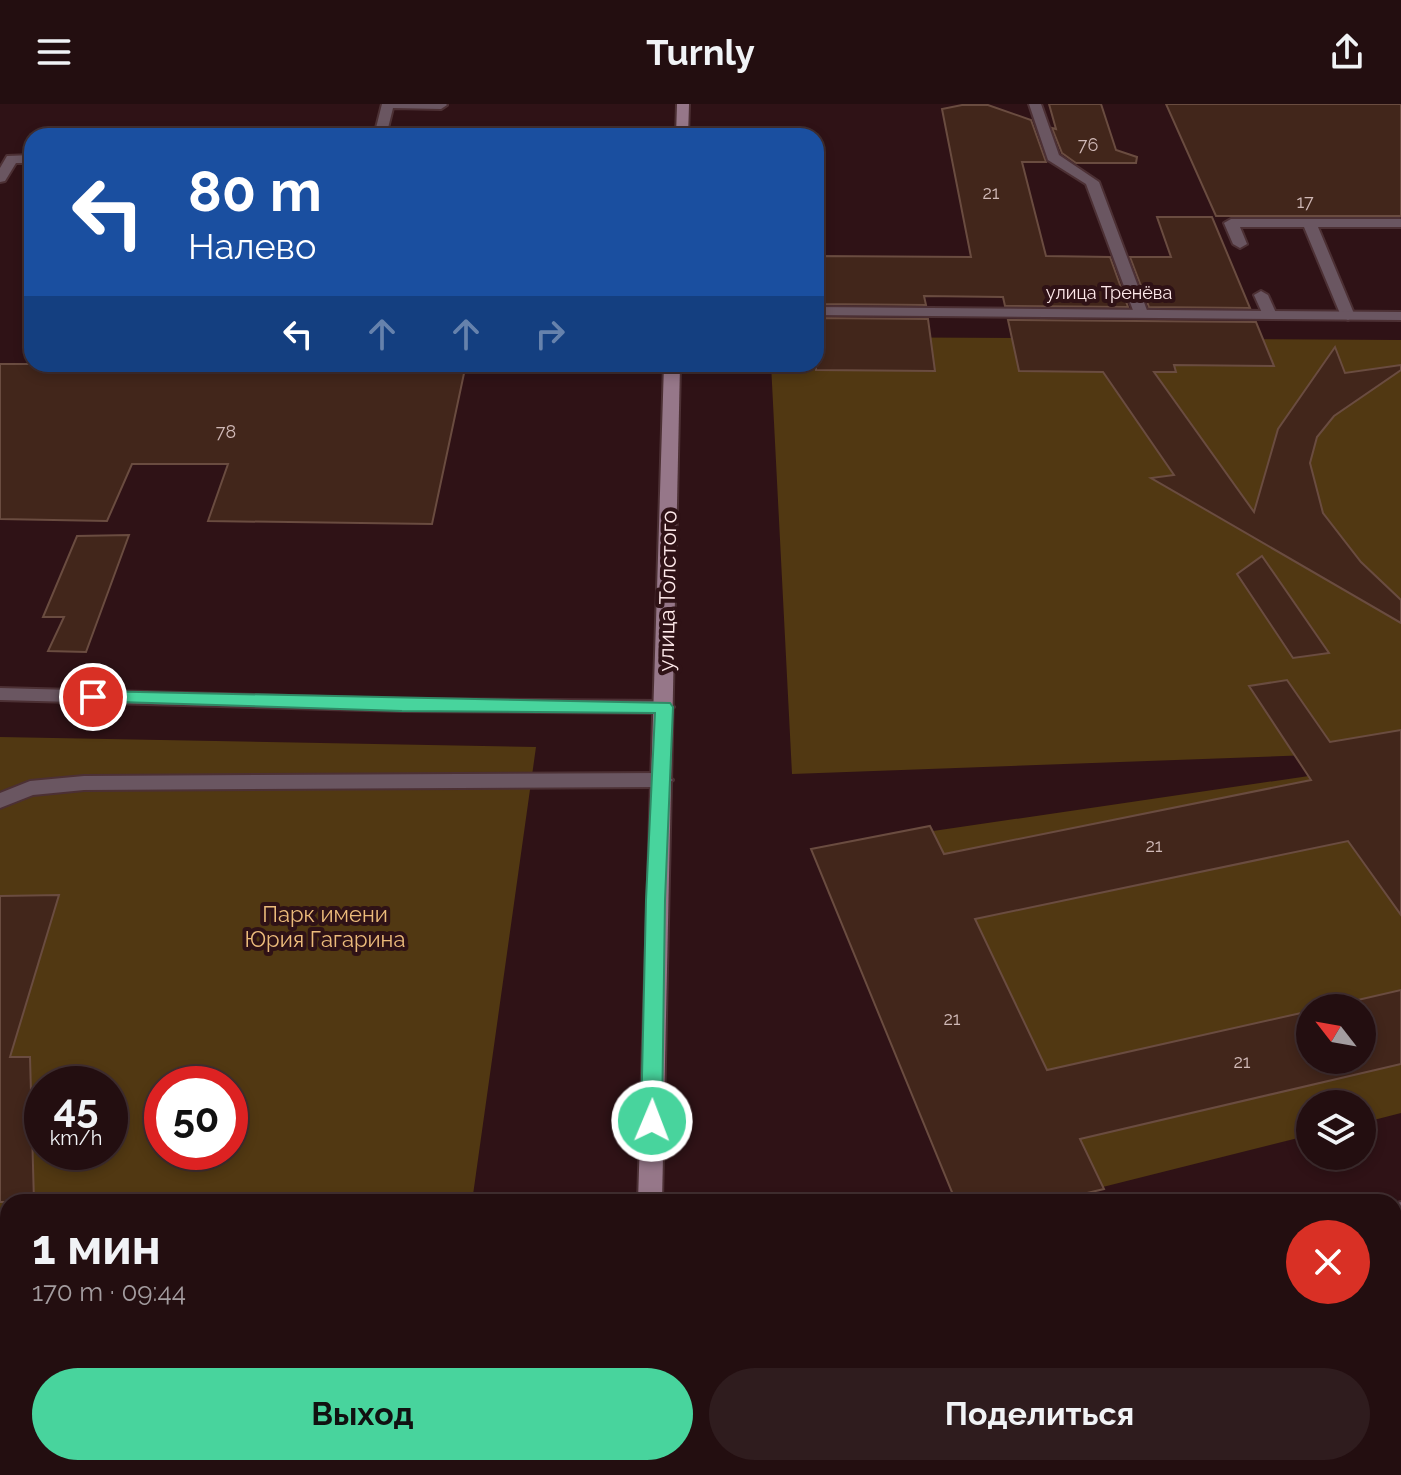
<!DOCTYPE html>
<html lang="ru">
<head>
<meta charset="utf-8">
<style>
	:root { --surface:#230e10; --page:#2f1c1e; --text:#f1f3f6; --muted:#a39c9f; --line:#402e30; --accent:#48d49d }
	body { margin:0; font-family:Raleway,sans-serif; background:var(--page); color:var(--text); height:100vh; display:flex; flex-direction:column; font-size:30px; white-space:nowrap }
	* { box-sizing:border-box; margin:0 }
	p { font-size:26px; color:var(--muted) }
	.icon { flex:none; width:44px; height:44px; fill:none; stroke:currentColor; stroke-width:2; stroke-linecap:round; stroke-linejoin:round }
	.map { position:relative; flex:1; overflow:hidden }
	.sheet { position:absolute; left:0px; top:1090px; width:1402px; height:282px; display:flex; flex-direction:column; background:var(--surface); border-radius:24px 24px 0 0; box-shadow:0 4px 12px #0003,0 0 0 2px var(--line) }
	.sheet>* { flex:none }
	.guide { position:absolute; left:24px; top:24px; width:800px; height:244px; border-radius:24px; box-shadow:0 4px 12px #0003,0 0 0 2px var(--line); background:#1a4fa0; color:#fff; overflow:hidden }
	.needle { width:52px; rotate:301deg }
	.controls { position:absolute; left:1296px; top:890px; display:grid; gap:16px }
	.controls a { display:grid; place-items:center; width:80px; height:80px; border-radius:50%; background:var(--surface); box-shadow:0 4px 12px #0003,0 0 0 2px var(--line); font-size:40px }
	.speed { position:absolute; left:24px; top:962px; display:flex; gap:16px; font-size:40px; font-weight:700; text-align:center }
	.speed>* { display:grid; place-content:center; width:104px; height:104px; border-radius:50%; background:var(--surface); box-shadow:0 4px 12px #0003,0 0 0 2px var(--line); line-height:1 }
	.speed small { font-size:20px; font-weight:400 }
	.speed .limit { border:12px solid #d22; background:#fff; color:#111 }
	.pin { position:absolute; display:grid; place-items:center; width:68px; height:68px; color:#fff; margin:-34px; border:4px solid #fff; border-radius:50%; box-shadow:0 2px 8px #0007 }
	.me { position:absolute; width:88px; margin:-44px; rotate:1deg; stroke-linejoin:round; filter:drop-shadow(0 0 6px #0008) }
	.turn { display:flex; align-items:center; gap:28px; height:168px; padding:0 32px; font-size:36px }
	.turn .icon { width:104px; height:104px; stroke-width:2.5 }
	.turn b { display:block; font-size:56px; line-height:68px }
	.lanes { display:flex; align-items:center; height:76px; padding:0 32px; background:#0003; justify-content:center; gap:40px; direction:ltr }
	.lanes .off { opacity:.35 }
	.round { display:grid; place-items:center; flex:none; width:84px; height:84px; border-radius:42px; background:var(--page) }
	.headline { display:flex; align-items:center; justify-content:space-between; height:136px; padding:0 32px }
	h1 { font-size:48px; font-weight:700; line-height:60px }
	.primary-button { display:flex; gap:16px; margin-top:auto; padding:16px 32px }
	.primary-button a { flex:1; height:92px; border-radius:48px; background:var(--accent); color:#111; font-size:32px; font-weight:700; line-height:92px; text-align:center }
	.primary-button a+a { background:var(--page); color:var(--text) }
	header { display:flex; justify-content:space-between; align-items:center; height:104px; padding:0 32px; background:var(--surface); font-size:36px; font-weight:700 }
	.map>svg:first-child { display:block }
	.green { fill:#513812; fill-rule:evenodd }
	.building { fill:#42261b; stroke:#6a4c40; stroke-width:2 }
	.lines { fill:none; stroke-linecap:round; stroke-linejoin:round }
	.service-casing { stroke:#4c3034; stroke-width:4 }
	.minor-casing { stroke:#4c3034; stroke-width:4 }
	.tertiary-casing { stroke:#4c3034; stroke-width:4 }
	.secondary-casing { stroke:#4c3034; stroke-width:4 }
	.service { fill:#6a5661; fill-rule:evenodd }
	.minor { fill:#6a5661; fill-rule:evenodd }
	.tertiary { fill:#6a5661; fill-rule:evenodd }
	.secondary { fill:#967789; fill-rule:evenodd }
	.route { fill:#48d49d; stroke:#2f8a66; stroke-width:2 }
	.labels { text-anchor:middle; stroke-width:8; stroke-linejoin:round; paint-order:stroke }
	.number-label { font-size:18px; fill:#d0b9b7 }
	.far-street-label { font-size:18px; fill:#ffeaeb; stroke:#2f1216 }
	.street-label { font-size:22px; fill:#ffeaeb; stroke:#2f1216 }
	.park-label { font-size:22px; fill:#ecbb7b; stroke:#2f1216 }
</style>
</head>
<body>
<header><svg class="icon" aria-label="menu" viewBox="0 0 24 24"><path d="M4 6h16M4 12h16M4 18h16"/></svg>Turnly<svg class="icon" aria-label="share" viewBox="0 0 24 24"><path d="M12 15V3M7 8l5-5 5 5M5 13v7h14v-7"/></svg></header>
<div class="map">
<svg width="1401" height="1371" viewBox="0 0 1401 1371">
	<rect width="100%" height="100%" fill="#2f1216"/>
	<g class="green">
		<polygon points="816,233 1401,236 1401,657 1311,651 792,670 771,260 816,260"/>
		<path d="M 0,633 L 536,643 L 472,1098 L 8,1098 L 8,1364 L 435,1364 L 434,1371 L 0,1371 ZM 42,980 L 110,980 L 110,1048 L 42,1048 ZM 162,980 L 230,980 L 230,1048 L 162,1048 Z"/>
		<path d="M 1397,659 L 1401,664 L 1401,1009 L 1362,1019 L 1362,1000 L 1310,1000 L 1310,1031 L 1043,1098 L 956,1098 L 811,745 ZM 1310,904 L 1362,904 L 1362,956 L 1310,956 Z"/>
	</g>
	<g class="building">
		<polygon points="1049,0 1101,0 1116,46 1137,53 1136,59 1076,59 1062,49 1052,24 1056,25"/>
		<polygon points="1166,0 1401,0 1401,112 1216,112"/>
		<polygon points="962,1 988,1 1031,16 1046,58 1022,58 1046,152 1110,153 1128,203 1005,202 1003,193 924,192 926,201 816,200 816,152 971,153 942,5"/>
		<polygon points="1157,113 1212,113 1250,204 1149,203 1130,153 1171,153"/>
		<polygon points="816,214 928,215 935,267 816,266"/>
		<polygon points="1008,216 1256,218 1274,262 1174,261 1176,268 1154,268 1254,408 1278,325 1335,243 1345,269 1401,261 1401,266 1334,312 1317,333 1310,359 1323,409 1361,458 1401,496 1401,519 1151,374 1174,371 1103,268 1019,267"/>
		<polygon points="0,260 466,260 432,420 208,417 228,360 132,360 107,417 0,415"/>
		<polygon points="129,431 86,548 48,547 64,513 43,513 77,432"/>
		<polygon points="1262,452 1329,549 1293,554 1237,470"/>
		<polygon points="1287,576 1330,638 1401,626 1401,811 1348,737 975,815 1047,966 1310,907 1310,956 1362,956 1362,904 1323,904 1401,886 1401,960 1080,1035 1104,1085 1049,1098 956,1098 811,745 930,722 944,750 1311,676 1249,582"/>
		<polygon points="59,791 10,953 30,953 34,1098 0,1098 0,792"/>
	</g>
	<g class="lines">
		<g class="service-casing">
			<g id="service">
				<polygon points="382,0 446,0 447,1 441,5 393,4 386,32 374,32"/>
				<polygon points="1029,0 1041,0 1059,51 1099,78 1148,209 1146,212 1136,212 1134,209 1086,80 1048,56"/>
				<polygon points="32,51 32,59 16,59 5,77 0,78 0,64 7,52"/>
				<polygon points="1401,115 1401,123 1318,123 1355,212 1348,216 1341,212 1304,123 1240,123 1247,140 1240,144 1233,140 1224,119 1231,115"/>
				<polygon points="1261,187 1268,191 1277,211 1275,214 1270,215 1263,211 1254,191"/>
				<polygon points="0,584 402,595 664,597 674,603 664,609 402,607 0,596"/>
				<polygon points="663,669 673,676 663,683 84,686 33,691 0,704 0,689 30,677 84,672"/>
			</g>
		</g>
		<g class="minor-casing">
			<polygon id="minor" points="816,203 1401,208 1401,216 816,211"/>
		</g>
		<g class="tertiary-casing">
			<polygon id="tertiary" points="1401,1098 1401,1120 1394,1122 1394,1100"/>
		</g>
		<g class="secondary-casing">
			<g id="secondary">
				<polygon points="677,0 689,0 688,32 676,32"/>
				<polygon points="664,260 680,260 662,1098 638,1098"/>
				<polygon points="624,1364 652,1364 650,1371 622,1371"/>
			</g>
		</g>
		<use href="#service" class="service"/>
		<use href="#minor" class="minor"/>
		<use href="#tertiary" class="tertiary"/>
		<use href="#secondary" class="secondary"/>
	</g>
	<polygon class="route" points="93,587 670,599 673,603 665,796 662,1017 659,1023 652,1026 644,1023 641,1017 646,796 655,609 402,607 87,597 84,593"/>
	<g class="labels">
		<g class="number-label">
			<text x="1088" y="47">76</text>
			<text x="991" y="95">21</text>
			<text x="1305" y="104">17</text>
			<text x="226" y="334">78</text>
			<text x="1154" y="748">21</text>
			<text x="952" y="921">21</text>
			<text x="1242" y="964">21</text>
		</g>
		<g class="far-street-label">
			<text x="1109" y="195">улица Тренёва</text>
		</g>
		<g class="street-label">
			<text transform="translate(667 487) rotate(-89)" y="8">улица Толстого</text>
		</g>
		<g class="park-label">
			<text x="325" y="818">Парк имени<tspan x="325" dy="25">Юрия Гагарина</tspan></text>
		</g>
	</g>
</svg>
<div class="controls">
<a><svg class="needle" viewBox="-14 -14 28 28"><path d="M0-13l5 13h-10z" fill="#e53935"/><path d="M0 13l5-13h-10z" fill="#a39c9f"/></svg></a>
<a><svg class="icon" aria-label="layers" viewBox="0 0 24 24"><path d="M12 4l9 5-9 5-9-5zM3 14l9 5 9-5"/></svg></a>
</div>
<div class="speed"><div>45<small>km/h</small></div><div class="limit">50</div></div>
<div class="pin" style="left:93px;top:593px;background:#d93025"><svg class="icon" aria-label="arrive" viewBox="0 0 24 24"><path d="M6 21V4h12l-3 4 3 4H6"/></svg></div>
<svg class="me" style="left:652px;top:1017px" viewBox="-20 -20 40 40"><circle r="17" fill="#48d49d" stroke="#fff" stroke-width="3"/><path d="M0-11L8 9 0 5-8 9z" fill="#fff"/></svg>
<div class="guide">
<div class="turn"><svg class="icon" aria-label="left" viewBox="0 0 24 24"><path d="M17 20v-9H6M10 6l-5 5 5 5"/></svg><div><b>80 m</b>Налево</div></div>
<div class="lanes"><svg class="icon" aria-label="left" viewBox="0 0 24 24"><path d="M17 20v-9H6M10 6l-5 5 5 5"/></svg><svg class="icon off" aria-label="ahead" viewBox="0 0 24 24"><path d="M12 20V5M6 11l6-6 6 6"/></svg><svg class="icon off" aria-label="ahead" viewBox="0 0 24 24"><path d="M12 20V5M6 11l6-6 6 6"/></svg><svg class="icon off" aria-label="right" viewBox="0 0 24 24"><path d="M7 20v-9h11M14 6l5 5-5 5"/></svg></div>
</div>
<section class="sheet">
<div class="headline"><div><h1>1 мин</h1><p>170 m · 09:44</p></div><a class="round" style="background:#d93025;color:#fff"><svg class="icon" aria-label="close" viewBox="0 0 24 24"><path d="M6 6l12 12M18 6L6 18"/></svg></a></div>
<div class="primary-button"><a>Выход</a><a>Поделиться</a></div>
</section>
</div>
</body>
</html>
